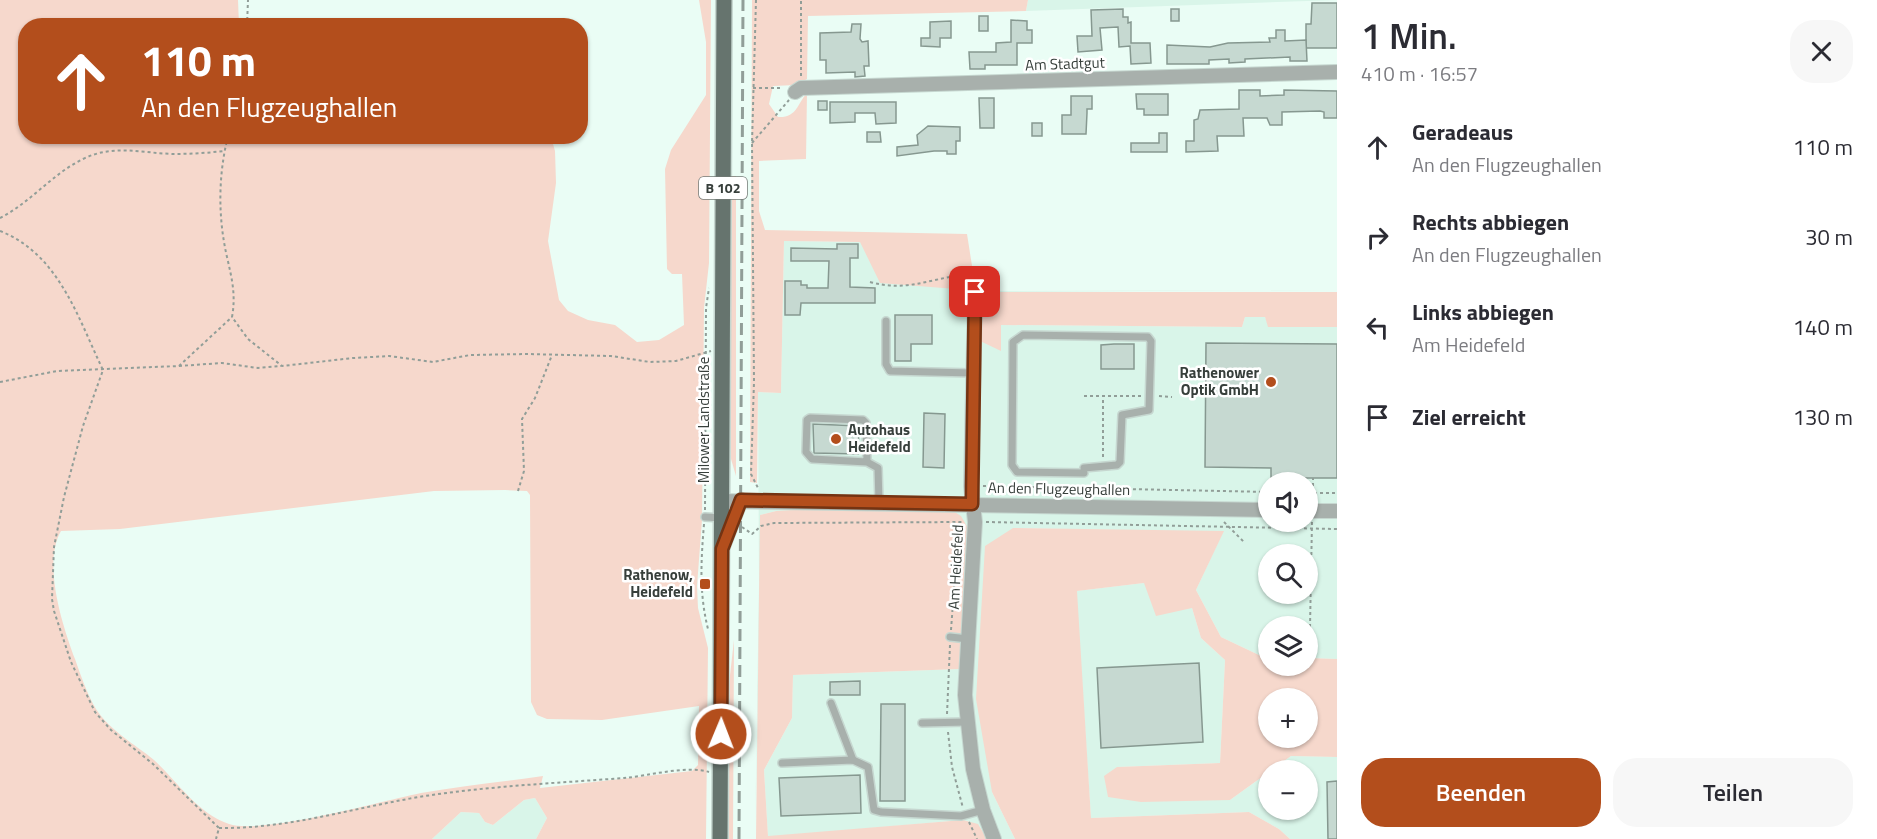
<!DOCTYPE html>
<html lang="de">
<head>
<meta charset="utf-8">
<style>
	:root { --surface:#fff; --page:#f7f7f7; --text:#2b2b33; --muted:#7c7c81; --accent:#b34e1c }
	body { margin:0; font-family:"Titillium Web",sans-serif; background:var(--page); color:var(--text); height:100vh; display:flex; flex-direction:column; font-size:22px; white-space:nowrap }
	* { box-sizing:border-box; margin:0 }
	p { font-size:20px; color:var(--muted) }
	.icon { flex:none; width:33px; height:33px; fill:none; stroke:currentColor; stroke-width:2; stroke-linecap:round; stroke-linejoin:round }
	.map { position:relative; flex:1; overflow:hidden }
	.drawer { display:flex; flex-direction:column; background:var(--surface); width:540px }
	.drawer>* { flex:none }
	.guide { position:absolute; left:18px; top:18px; width:570px; height:126px; border-radius:24px; box-shadow:0 2px 4px #0004; background:#b34e1c; color:#fff; overflow:hidden }
	.tools { position:absolute; left:1258px; top:472px; display:grid; gap:12px }
	.tools a { display:grid; place-items:center; width:60px; height:60px; border-radius:50%; background:var(--surface); box-shadow:0 2px 4px #0004; font-size:30px }
	.pin { position:absolute; display:grid; place-items:center; width:51px; height:51px; color:#fff; margin:-26px; border-radius:12px; box-shadow:0 3px 9px #0006 }
	.me { position:absolute; width:66px; margin:-33px; rotate:1deg; stroke-linejoin:round; filter:drop-shadow(0 0 4px #0008) }
	.turn { display:flex; align-items:center; gap:21px; height:126px; padding:0 24px; font-size:27px }
	.turn .icon { width:78px; height:78px; stroke-width:2.5 }
	.turn b { display:block; font-size:42px; line-height:51px }
	.round { display:grid; place-items:center; flex:none; width:63px; height:63px; border-radius:24px; background:var(--page) }
	.summary { display:flex; align-items:center; justify-content:space-between; height:102px; padding:0 24px }
	h1 { font-size:36px; font-weight:600; line-height:45px }
	.cta { display:flex; gap:12px; margin-top:auto; padding:12px 24px }
	.cta a { flex:1; height:69px; border-radius:24px; background:var(--accent); color:#fff; font-size:24px; font-weight:600; line-height:69px; text-align:center }
	.cta a+a { background:var(--page); color:var(--text) }
	ul { padding:0; list-style:none }
	li { display:flex; align-items:center; gap:18px; height:90px; padding:0 24px }
	li div { flex:1 }
	li b { display:block; font-size:22px }
	li em { font-style:normal }
	main { display:flex; flex:1; min-height:0 }
	.map>svg:first-child { display:block }
	.built { fill:#d9f5e9; fill-rule:evenodd }
	.green { fill:#f6d8cc; fill-rule:evenodd }
	.building { fill:#c6d9d1; stroke:#869890; stroke-width:1.5 }
	.lines { fill:none; stroke-linecap:round; stroke-linejoin:round }
	.lane-casing { stroke:#c6d7d0; stroke-width:10 }
	.street-casing { stroke:#c6d7d0; stroke-width:16 }
	.primary-casing { stroke:#c6d7d0; stroke-width:18 }
	.path { stroke:#919e98; stroke-width:2; stroke-dasharray:3 3; stroke-linecap:butt }
	.lane { stroke:#a8b0ac; stroke-width:7 }
	.street { stroke:#a8b0ac; stroke-width:14 }
	.primary { stroke:#66746e; stroke-width:15 }
	.rail { stroke:#919e98; stroke-width:3; stroke-dasharray:12 6; stroke-linecap:butt }
	.route-casing { stroke:#743312; stroke-width:15 }
	.route { stroke:#b34e1c; stroke-width:10 }
	.poi-dot { fill:#b34e1c; stroke:#fff; stroke-width:2 }
	.labels { text-anchor:middle; stroke-width:5; stroke-linejoin:round; paint-order:stroke }
	.shield { fill:#fff; stroke:#737976; stroke-width:1.5 }
	.shield-label { font-size:14px; font-weight:bold; fill:#373f3b }
	.street-label { font-size:15px; fill:#373f3b; stroke:#fff }
	.poi-label { font-size:15px; font-weight:bold; fill:#373f3b; stroke:#fff; text-anchor:end }
</style>
</head>
<body>
<main>
<div class="map">
<svg width="1337" height="839" viewBox="0 0 1337 839">
	<rect width="100%" height="100%" fill="#eafdf5"/>
	<g class="built">
		<polygon points="1028,0 1337,0 1026,11"/>
		<path d="M 784,241 L 860,242 L 981,291 L 1337,290 L 981,292 L 1001,350 L 1001,325 L 1242,327 L 1245,317 L 1265,317 L 1269,327 L 1337,327 L 1337,659 L 1308,658 L 1308,627 L 1269,627 L 1269,656 L 1261,656 L 1221,637 L 1196,590 L 1223,532 L 1013,528 L 992,792 L 1015,839 L 987,839 L 963,820 L 768,837 L 764,770 L 792,718 L 793,675 L 960,669 L 776,511 L 760,515 L 760,584 L 755,839 L 759,584 L 758,392 L 781,393 ZM 1269,483 L 1308,483 L 1308,522 L 1269,522 ZM 1269,555 L 1308,555 L 1308,594 L 1269,594 Z"/>
		<polygon points="1144,583 1192,608 1201,638 1225,660 1220,763 1117,767 1230,800 1269,772 1269,810 1308,810 1308,771 1270,771 1291,756 1337,757 1337,839 1290,839 1279,829 1249,812 1091,818 1076,591"/>
		<polygon points="535,798 547,818 536,839 432,839 461,812 479,813 485,822 493,825 524,800"/>
	</g>
	<g class="green">
		<path d="M 0,0 L 238,0 L 239,25 L 26,26 L 26,136 L 551,137 L 555,151 L 556,183 L 548,241 L 559,300 L 568,311 L 588,320 L 615,325 L 637,342 L 659,340 L 684,325 L 682,274 L 672,274 L 667,269 L 665,169 L 671,150 L 706,95 L 706,42 L 699,0 L 711,0 L 709,263 L 704,308 L 702,520 L 697,586 L 698,608 L 708,648 L 706,839 L 536,839 L 547,818 L 535,798 L 524,800 L 493,825 L 485,822 L 479,813 L 461,812 L 432,839 L 0,839 ZM 505,490 L 527,491 L 530,495 L 531,702 L 537,715 L 547,719 L 602,720 L 699,706 L 698,765 L 692,771 L 540,788 L 543,776 C 502,782 461,786 421,793 C 382,801 262,835 229,824 C 197,813 178,782 154,760 C 135,744 110,731 96,709 C 87,694 81,676 75,659 C 63,627 42,563 61,531 L 120,529 L 434,491 Z"/>
		<path d="M 752,0 L 1028,0 L 1026,11 L 808,16 L 807,79 L 796,85 L 773,86 L 769,104 L 778,117 C 797,118 797,104 807,93 L 806,159 L 759,161 L 759,211 L 765,230 L 967,234 L 973,272 L 981,291 L 880,283 L 860,242 L 784,241 L 781,393 L 758,392 L 757,483 L 750,482 Z"/>
		<polygon points="730,176 736,176 736,476 731,459"/>
		<polygon points="980,292 1337,292 1337,327 1268,327 1265,317 1245,317 1242,327 1001,325 1001,351 978,340"/>
		<polygon points="830,508 950,509 961,516 968,528 960,669 793,675 792,718 764,770 768,836 963,820 978,824 987,839 756,839 760,515 776,511"/>
		<path d="M 1013,528 L 1224,531 L 1196,590 L 1221,637 L 1261,656 L 1269,656 L 1269,666 L 1308,666 L 1308,658 L 1337,659 L 1337,757 L 1291,756 L 1230,800 L 1141,802 L 1108,797 L 1104,776 L 1117,767 L 1220,763 L 1225,660 L 1201,638 L 1192,608 L 1156,616 L 1144,583 L 1077,591 L 1091,818 L 1249,812 L 1279,829 L 1290,839 L 1015,839 L 992,792 L 976,699 L 985,546 ZM 1269,699 L 1308,699 L 1308,738 L 1269,738 Z"/>
		<polygon points="734,640 733,839 728,839 729,684"/>
	</g>
	<g class="building">
		<polygon points="1312,3 1337,3 1337,48 1306,48 1306,24 1311,24"/>
		<polygon points="1123,9 1123,17 1128,17 1128,23 1131,22 1131,43 1150,43 1151,63 1131,64 1130,46 1119,47 1118,27 1100,28 1102,50 1078,52 1077,36 1092,36 1091,10"/>
		<rect x="1171" y="9" width="8" height="12"/>
		<rect x="979" y="16" width="9" height="15"/>
		<polygon points="1011,20 1027,21 1027,30 1032,30 1032,43 1017,43 1017,65 985,65 985,69 970,69 969,52 996,52 996,43 1011,42"/>
		<polygon points="951,21 951,38 940,38 940,47 921,46 921,38 930,38 930,22"/>
		<polygon points="852,24 861,24 860,39 862,42 868,41 869,66 864,66 865,76 855,77 855,72 826,73 826,60 820,60 820,33 851,32"/>
		<polygon points="1276,30 1285,30 1285,41 1306,40 1307,61 1290,61 1290,57 1245,59 1245,62 1229,63 1229,59 1209,60 1209,64 1167,64 1167,45 1210,47 1228,43 1270,42 1269,38 1276,38"/>
		<polygon points="1239,90 1260,90 1260,96 1284,95 1284,90 1337,91 1337,118 1324,118 1324,112 1320,111 1282,112 1282,125 1270,125 1267,118 1243,118 1244,136 1217,136 1218,151 1186,152 1186,141 1194,141 1194,120 1198,119 1200,110 1239,109"/>
		<polygon points="1136,94 1168,94 1168,115 1144,115 1144,109 1137,109"/>
		<polygon points="1071,96 1092,96 1092,109 1087,109 1087,113 1086,134 1062,134 1062,115 1071,115"/>
		<polygon points="979,98 994,98 994,128 980,128"/>
		<rect x="818" y="101" width="9" height="9"/>
		<polygon points="830,102 896,102 896,123 876,124 875,113 855,113 855,122 830,123"/>
		<rect x="1032" y="123" width="10" height="13"/>
		<polygon points="928,126 960,127 960,141 956,141 956,154 947,154 947,151 934,151 897,156 897,147 918,145 917,135"/>
		<polygon points="867,132 880,132 881,142 867,142"/>
		<polygon points="1159,133 1167,133 1167,152 1131,152 1131,143 1159,143"/>
		<polygon points="837,244 858,244 858,258 850,258 850,287 875,288 875,303 801,303 800,315 785,315 785,281 801,281 801,285 807,285 807,288 828,288 829,261 791,261 791,248 837,249"/>
		<polygon points="895,315 932,315 932,344 911,344 911,361 895,361"/>
		<polygon points="1206,343 1337,344 1337,478 1271,478 1271,468 1205,467"/>
		<polygon points="1114,344 1134,344 1134,369 1101,369 1101,345"/>
		<polygon points="924,413 945,414 944,468 923,467"/>
		<polygon points="813,424 859,426 858,454 814,453"/>
		<polygon points="1199,663 1203,742 1101,748 1097,668"/>
		<polygon points="860,681 860,695 830,695 830,682"/>
		<polygon points="881,704 905,704 905,801 880,801"/>
		<polygon points="860,775 861,813 781,816 779,778"/>
		<polygon points="1337,781 1337,839 1328,839 1327,782"/>
	</g>
	<g class="lines">
		<g class="lane-casing">
			<g id="lane">
				<polyline points="886,321 886,364 890,371 972,373"/>
				<polyline points="867,462 866,423 863,420 810,418 807,420 806,452 812,459 867,462 878,468 879,502"/>
				<polyline points="1084,468 1117,465 1120,462 1122,415 1149,410 1151,341 1148,337 1023,335 1013,342 1012,465 1017,472 1084,473"/>
				<polyline points="705,517 722,518"/>
				<polyline points="950,637 968,639"/>
				<polyline points="831,703 853,760"/>
				<polyline points="922,723 967,722"/>
				<polyline points="782,763 853,760 868,767 874,810 881,812 961,816 983,810"/>
			</g>
		</g>
		<g class="street-casing">
			<g id="street">
				<polyline points="795,92 801,88 1337,72"/>
				<polyline points="975,292 971,486 975,522 965,695 973,769 983,810 994,839"/>
				<polyline points="722,501 1269,510"/>
				<polyline points="1308,511 1337,511"/>
				<polyline points="722,549 741,500"/>
			</g>
		</g>
		<g class="primary-casing">
			<polyline id="primary" points="720,839 724,0"/>
		</g>
		<g class="path">
			<polyline points="756,0 752,143 754,382 751,474 759,490"/>
			<polyline points="247,26 248,0"/>
			<polyline points="801,76 801,0"/>
			<polyline points="753,88 783,88"/>
			<path d="M 228,136 C 218,176 218,218 227,257 C 232,279 236,295 232,317 L 248,339 L 282,366 L 353,358 L 389,356 L 433,362 L 470,355 L 527,354 L 611,356 L 650,362 L 676,361 L 711,351"/>
			<polyline points="752,143 789,100"/>
			<path d="M 0,218 C 30,203 52,174 83,159 C 113,144 141,153 173,154 C 190,154 207,153 224,151"/>
			<path d="M 0,231 C 59,254 78,318 103,370 L 83,426 L 64,497 L 54,547 L 52,599 L 54,611 L 71,662 L 95,712 L 111,730 L 153,764 L 219,828 L 216,839"/>
			<path d="M 870,282 C 907,292 928,279 963,275 L 973,282"/>
			<polyline points="179,366 222,363 258,368 281,366"/>
			<polyline points="0,382 57,371 179,366 232,317"/>
			<polyline points="1084,396 1141,396"/>
			<polyline points="1159,396 1172,397"/>
			<polyline points="1103,457 1103,396"/>
			<polyline points="983,486 1269,492"/>
			<polyline points="518,491 524,471 522,419 535,398 552,355"/>
			<polyline points="1308,493 1337,493"/>
			<polyline points="1313,498 1313,478"/>
			<polyline points="705,510 706,308 709,288"/>
			<polyline points="986,522 1337,529"/>
			<polyline points="1224,522 1245,543"/>
			<path d="M 704,524 C 701,561 699,593 708,629"/>
			<polyline points="742,527 752,534 761,526 774,523 962,522"/>
			<polyline points="1310,627 1312,522"/>
			<polyline points="951,630 959,522"/>
			<polyline points="947,714 950,645"/>
			<polyline points="948,732 952,767 963,808"/>
			<polyline points="969,822 977,839"/>
			<path d="M 219,828 C 289,829 356,807 425,796 C 491,786 557,783 624,778 C 650,776 684,765 709,772"/>
		</g>
		<use href="#lane" class="lane"/>
		<use href="#street" class="street"/>
		<use href="#primary" class="primary"/>
		<polyline class="rail" points="739,839 743,0"/>
	</g>
	<g class="lines">
		<g class="route-casing">
			<polyline id="route" points="721,734 722,549 741,500 972,504 975,292"/>
		</g>
		<use href="#route" class="route"/>
	</g>
	<g class="poi-dot">
		<circle cx="1271" cy="382" r="6"/>
		<circle cx="836" cy="439" r="6"/>
		<rect x="699" y="578" width="12" height="12" rx="3"/>
	</g>
	<g class="labels">
		<rect class="shield" x="699" y="177" width="48" height="22" rx="4.5"/>
		<g class="shield-label">
			<text x="723" y="193">B 102</text>
		</g>
		<g class="street-label">
			<text transform="translate(1065 64) rotate(-2)" y="5">Am Stadtgut</text>
			<text transform="translate(704 420) rotate(-90)" y="5">Milower Landstraße</text>
			<text transform="translate(1059 489) rotate(1)" y="5">An den Flugzeughallen</text>
			<text transform="translate(956 567) rotate(-87)" y="5">Am Heidefeld</text>
		</g>
		<g class="poi-label">
			<text x="1259" y="378">Rathenower<tspan x="1259" dy="17">Optik GmbH</tspan></text>
			<text x="848" y="435" text-anchor="start">Autohaus<tspan x="848" dy="17">Heidefeld</tspan></text>
			<text x="693" y="580">Rathenow,<tspan x="693" dy="17">Heidefeld</tspan></text>
		</g>
	</g>
</svg>
<div class="tools">
<a><svg class="icon" aria-label="sound" viewBox="0 0 24 24"><path d="M4 9h4l5-4v14l-5-4H4zM17 9q2 3 0 6"/></svg></a>
<a><svg class="icon" aria-label="search" viewBox="0 0 24 24"><circle cx="10" cy="10" r="6"/><path d="M15 15l6 6"/></svg></a>
<a><svg class="icon" aria-label="layers" viewBox="0 0 24 24"><path d="M12 4l9 5-9 5-9-5zM3 14l9 5 9-5"/></svg></a>
<a>+</a>
<a>−</a>
</div>
<div class="pin" style="left:975px;top:292px;background:#d93025"><svg class="icon" aria-label="arrive" viewBox="0 0 24 24"><path d="M6 21V4h12l-3 4 3 4H6"/></svg></div>
<svg class="me" style="left:721px;top:734px" viewBox="-20 -20 40 40"><circle r="17" fill="#b34e1c" stroke="#fff" stroke-width="3"/><path d="M0-11L8 9 0 5-8 9z" fill="#fff"/></svg>
<div class="guide">
<div class="turn"><svg class="icon" aria-label="ahead" viewBox="0 0 24 24"><path d="M12 20V5M6 11l6-6 6 6"/></svg><div><b>110 m</b>An den Flugzeughallen</div></div>
</div>
</div>
<section class="drawer">
<div class="summary"><div><h1>1 Min.</h1><p>410 m · 16:57</p></div><a class="round"><svg class="icon" aria-label="close" viewBox="0 0 24 24"><path d="M6 6l12 12M18 6L6 18"/></svg></a></div>
<ul>
<li><svg class="icon" aria-label="ahead" viewBox="0 0 24 24"><path d="M12 20V5M6 11l6-6 6 6"/></svg><div><b>Geradeaus</b><p>An den Flugzeughallen</p></div><em>110 m</em></li>
<li><svg class="icon" aria-label="right" viewBox="0 0 24 24"><path d="M7 20v-9h11M14 6l5 5-5 5"/></svg><div><b>Rechts abbiegen</b><p>An den Flugzeughallen</p></div><em>30 m</em></li>
<li><svg class="icon" aria-label="left" viewBox="0 0 24 24"><path d="M17 20v-9H6M10 6l-5 5 5 5"/></svg><div><b>Links abbiegen</b><p>Am Heidefeld</p></div><em>140 m</em></li>
<li><svg class="icon" aria-label="arrive" viewBox="0 0 24 24"><path d="M6 21V4h12l-3 4 3 4H6"/></svg><div><b>Ziel erreicht</b></div><em>130 m</em></li>
</ul>
<div class="cta"><a>Beenden</a><a>Teilen</a></div>
</section>
</main>
</body>
</html>
